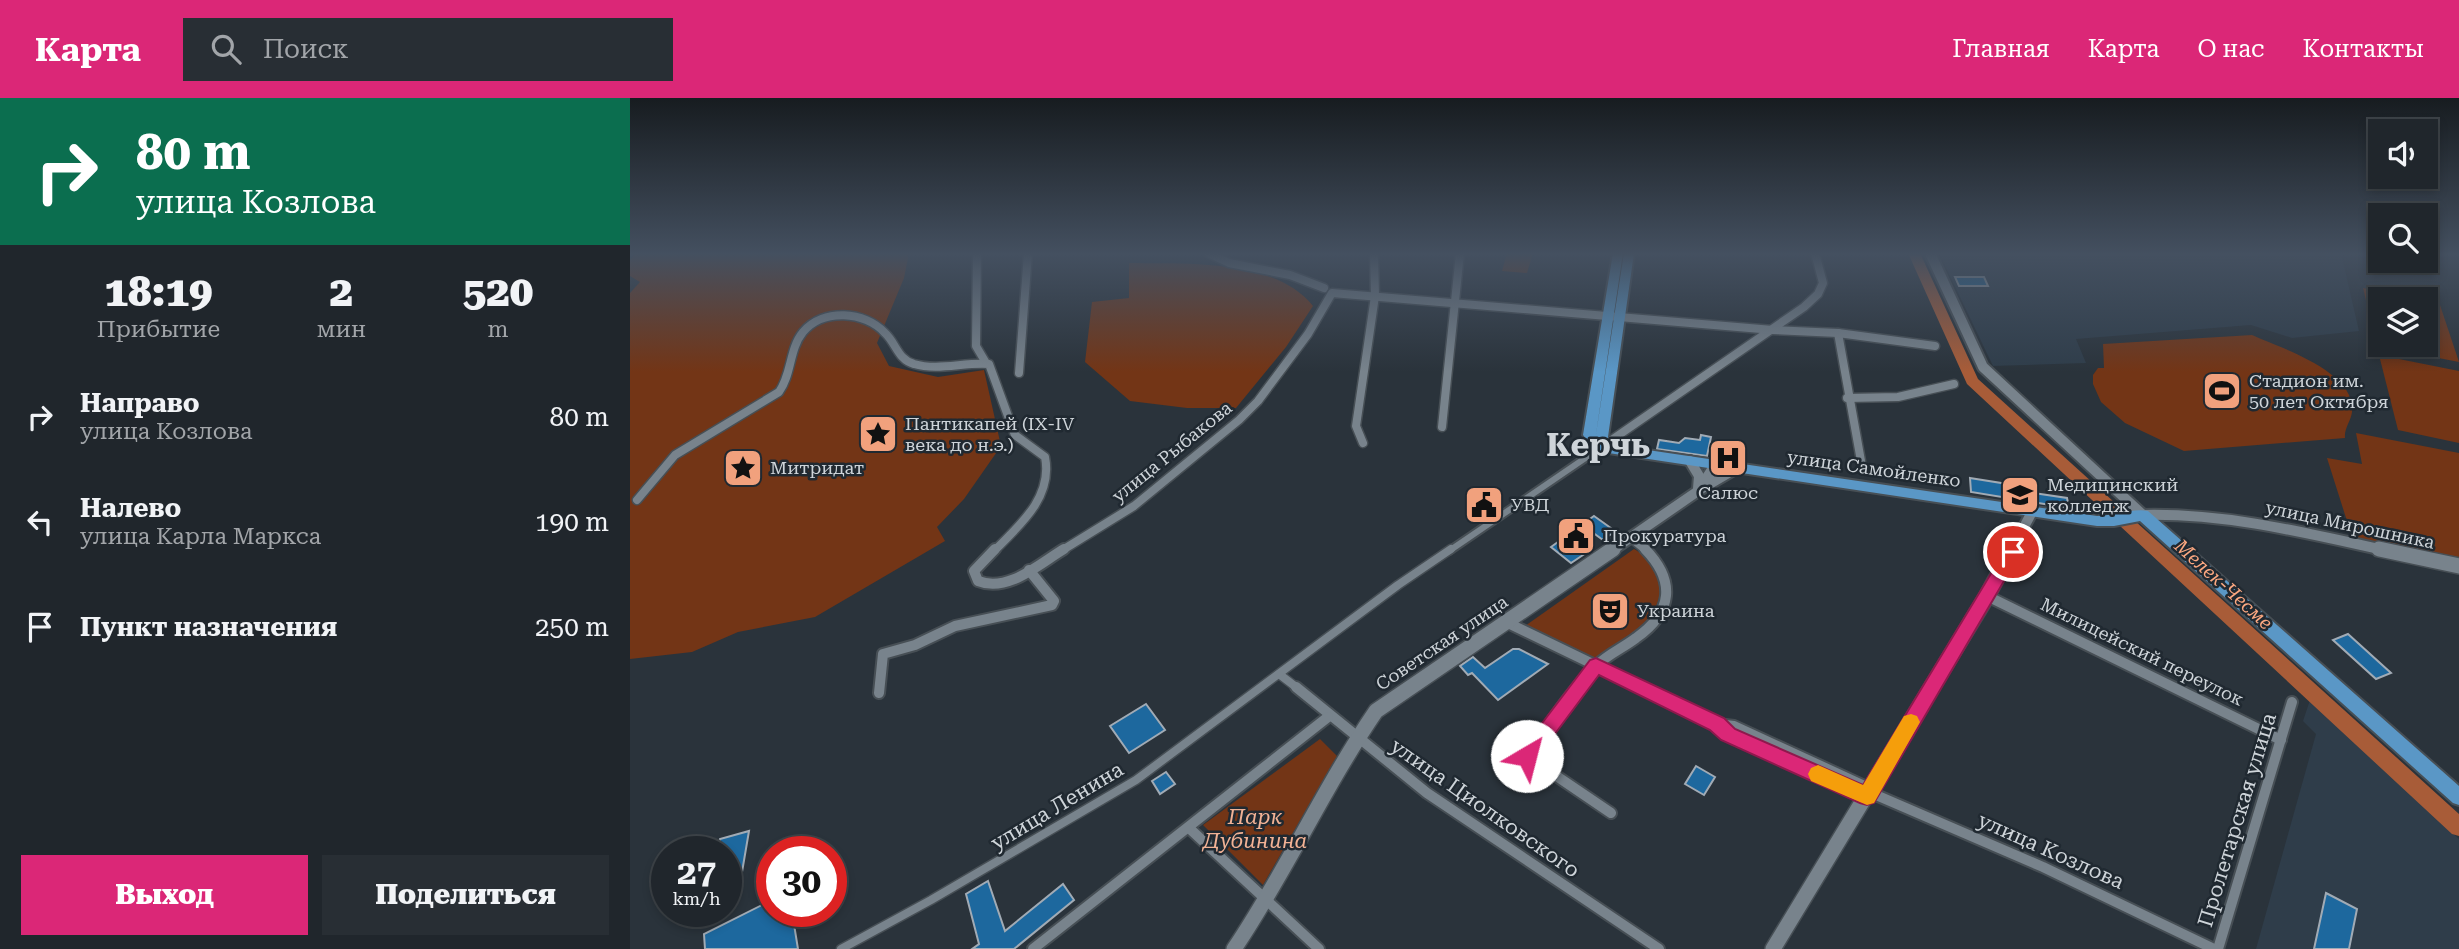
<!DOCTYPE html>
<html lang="ru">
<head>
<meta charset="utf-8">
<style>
	:root { --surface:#20262c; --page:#282e34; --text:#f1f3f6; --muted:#a2a5a9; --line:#3d4348; --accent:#db2777 }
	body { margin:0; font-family:"Roboto Serif",serif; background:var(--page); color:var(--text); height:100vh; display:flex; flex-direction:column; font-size:26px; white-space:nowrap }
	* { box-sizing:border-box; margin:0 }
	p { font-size:23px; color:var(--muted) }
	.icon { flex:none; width:38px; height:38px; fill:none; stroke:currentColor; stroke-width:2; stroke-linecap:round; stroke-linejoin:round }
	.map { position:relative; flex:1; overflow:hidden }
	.details { display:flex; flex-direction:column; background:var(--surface); width:630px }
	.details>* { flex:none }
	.top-card { background:#0b6e4f; color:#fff; overflow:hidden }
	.fabs { position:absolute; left:1738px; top:21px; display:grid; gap:14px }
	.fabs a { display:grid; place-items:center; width:70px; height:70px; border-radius:0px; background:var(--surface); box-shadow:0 4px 10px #0003,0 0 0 2px var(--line); font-size:35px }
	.speed { position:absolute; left:21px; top:738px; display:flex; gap:14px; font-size:35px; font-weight:700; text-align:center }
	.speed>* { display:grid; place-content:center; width:91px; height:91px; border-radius:50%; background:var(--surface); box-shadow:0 4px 10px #0003,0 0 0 2px var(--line); line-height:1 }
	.speed small { font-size:18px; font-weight:400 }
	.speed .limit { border:10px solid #d22; background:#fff; color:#111 }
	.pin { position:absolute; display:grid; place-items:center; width:60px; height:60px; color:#fff; margin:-30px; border:4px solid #fff; border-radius:50%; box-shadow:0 2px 7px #0007 }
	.me { position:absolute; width:77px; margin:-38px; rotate:37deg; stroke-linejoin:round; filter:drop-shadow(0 0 5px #0008) }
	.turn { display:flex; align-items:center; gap:24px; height:147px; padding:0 21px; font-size:32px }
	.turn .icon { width:91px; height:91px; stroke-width:2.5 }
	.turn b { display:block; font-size:49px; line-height:60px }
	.eta { display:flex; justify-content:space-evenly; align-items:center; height:119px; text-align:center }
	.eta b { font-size:42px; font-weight:800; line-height:49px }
	.primary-button { display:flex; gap:14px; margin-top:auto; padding:14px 21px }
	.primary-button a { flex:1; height:80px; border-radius:0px; background:var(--accent); color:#fff; font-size:28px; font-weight:800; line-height:80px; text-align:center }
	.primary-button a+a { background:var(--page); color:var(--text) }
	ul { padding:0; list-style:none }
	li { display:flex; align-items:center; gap:21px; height:105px; padding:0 21px }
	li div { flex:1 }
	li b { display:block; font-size:26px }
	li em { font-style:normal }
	header { display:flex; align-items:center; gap:42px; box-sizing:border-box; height:98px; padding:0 35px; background:var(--accent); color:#fff }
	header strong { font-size:33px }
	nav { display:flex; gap:38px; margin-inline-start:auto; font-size:24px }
	.search { width:490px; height:63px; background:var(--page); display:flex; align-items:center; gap:18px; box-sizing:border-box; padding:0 24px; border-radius:0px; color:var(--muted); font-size:26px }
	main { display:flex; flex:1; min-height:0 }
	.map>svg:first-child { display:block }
	.built { fill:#2f3d4a }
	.green { fill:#733516 }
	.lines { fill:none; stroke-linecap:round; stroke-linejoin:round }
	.river { fill:#a85c38; fill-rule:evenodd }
	.building { fill:#1d689e; stroke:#a1abb5; stroke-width:2 }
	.pedestrian-far1-casing { stroke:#474f55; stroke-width:10 }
	.pedestrian-casing { stroke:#474f55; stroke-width:11 }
	.minor-far1-casing { stroke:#474f55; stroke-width:11 }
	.minor-casing { stroke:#474f55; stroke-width:14 }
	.secondary-far1-casing { stroke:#474f55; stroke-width:14 }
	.secondary-casing { stroke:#474f55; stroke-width:18 }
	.primary-casing { stroke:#474f55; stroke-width:4 }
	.pedestrian-far1 { stroke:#78838c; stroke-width:6 }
	.pedestrian { stroke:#78838c; stroke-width:8 }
	.minor-far1 { stroke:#78838c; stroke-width:8 }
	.minor { stroke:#78838c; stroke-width:10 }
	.secondary-far1 { stroke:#78838c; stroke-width:10 }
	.secondary { stroke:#78838c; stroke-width:15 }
	.primary { fill:#5a97c6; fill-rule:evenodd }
	.route { fill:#db2777; stroke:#8e194d; stroke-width:2 }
	.slow { fill:#f59e0b }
	.labels { text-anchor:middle; stroke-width:5; stroke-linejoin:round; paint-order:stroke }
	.poi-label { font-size:18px; fill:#ced4d9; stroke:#202931; text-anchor:start }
	.street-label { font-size:18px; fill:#ced4d9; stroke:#202931 }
	.water-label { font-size:19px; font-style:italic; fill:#fca881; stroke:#202931 }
	.near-street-label { font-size:21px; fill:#ced4d9; stroke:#202931 }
	.near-park-label { font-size:21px; font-style:italic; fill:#f2b295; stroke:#202931 }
	.town-label { font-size:32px; font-weight:bold; fill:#ced4d9; stroke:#202931 }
</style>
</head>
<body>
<header>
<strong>Карта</strong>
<div class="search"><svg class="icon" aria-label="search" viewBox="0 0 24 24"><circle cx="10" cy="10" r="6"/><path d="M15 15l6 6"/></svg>Поиск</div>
<nav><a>Главная</a><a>Карта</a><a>О нас</a><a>Контакты</a></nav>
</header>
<main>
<section class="details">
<div class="top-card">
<div class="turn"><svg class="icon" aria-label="right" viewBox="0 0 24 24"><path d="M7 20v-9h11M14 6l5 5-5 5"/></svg><div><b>80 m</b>улица Козлова</div></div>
</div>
<div class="eta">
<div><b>18:19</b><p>Прибытие</p></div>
<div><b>2</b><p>мин</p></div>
<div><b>520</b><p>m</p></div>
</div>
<ul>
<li><svg class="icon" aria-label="right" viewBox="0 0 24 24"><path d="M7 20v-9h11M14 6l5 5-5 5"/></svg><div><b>Направо</b><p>улица Козлова</p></div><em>80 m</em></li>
<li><svg class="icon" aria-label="left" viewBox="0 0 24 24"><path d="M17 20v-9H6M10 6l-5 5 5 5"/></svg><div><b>Налево</b><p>улица Карла Маркса</p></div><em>190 m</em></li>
<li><svg class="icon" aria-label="arrive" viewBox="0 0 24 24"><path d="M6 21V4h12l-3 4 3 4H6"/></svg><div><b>Пункт назначения</b></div><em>250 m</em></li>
</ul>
<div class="primary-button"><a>Выход</a><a>Поделиться</a></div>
</section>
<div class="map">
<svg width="1829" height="851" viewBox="0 0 1829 851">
	<rect width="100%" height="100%" fill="#2a333b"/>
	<g class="built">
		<polygon points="1309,155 1711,155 1729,233 1662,240 1621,227 1446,241 1456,265 1363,268"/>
		<polygon points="1680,602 1829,741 1829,851 1626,851 1686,636 1673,623"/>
	</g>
	<g class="green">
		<polygon points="7,155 279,155 274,180 247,245 259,268 308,279 354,272 371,348 334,401 307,429 315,443 185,519 108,534 62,554 0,561 0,195 10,184 0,178 0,162"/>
		<polygon points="877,155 903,155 897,175 872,173"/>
		<path d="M 499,165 C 554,166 645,160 683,208 L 656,249 L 606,310 L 557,310 L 500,303 L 455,264 L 462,204 L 499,200 Z"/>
		<polygon points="1733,190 1794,201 1750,201 1750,247 1796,247 1796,201 1809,204 1829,264 1747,248"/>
		<path d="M 1622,237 C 1651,250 1727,274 1722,314 C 1721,323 1714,330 1715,340 L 1554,353 L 1495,325 L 1471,304 L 1463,286 L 1463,277 L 1468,270 L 1474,270 L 1473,246 Z"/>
		<polygon points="1749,257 1829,273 1829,345 1768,332"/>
		<polygon points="1726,335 1829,355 1829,462 1723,442 1697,360 1732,366"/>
		<path d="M 1004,451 C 1016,458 1029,468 1030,483 C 1035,522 991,542 964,562 L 895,528 Z"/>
		<polygon points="690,641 707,658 633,787 573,727"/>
	</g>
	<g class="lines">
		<polygon class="river" points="1278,155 1290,155 1348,281 1829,716 1829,738 1822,736 1337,286"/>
	</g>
	<g class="building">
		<polygon points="1325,179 1354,179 1358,188 1329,188"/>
		<polygon points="1071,337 1081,339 1077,358 1027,351 1029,342 1049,345 1055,340 1070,342"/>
		<polygon points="1340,380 1396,389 1397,394 1437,400 1439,410 1341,394"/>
		<polygon points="964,418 985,433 973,442 962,434 943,449 953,457 941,465 921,449"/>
		<polygon points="1718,536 1761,575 1746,581 1703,542"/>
		<polygon points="883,551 889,551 918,566 868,602 842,575 838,577 830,568 843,559 855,570"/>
		<polygon points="516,606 535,632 499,655 480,628"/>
		<polygon points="1066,668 1085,679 1074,697 1055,686"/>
		<polygon points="536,674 545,686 530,696 522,683"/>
		<polygon points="119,733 111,780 96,784 96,754 88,754 90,741"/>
		<polygon points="358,783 375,833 433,786 444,802 384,851 342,851 349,846 336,796"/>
		<polygon points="1696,795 1727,811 1719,851 1684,851"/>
		<polygon points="142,802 142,814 162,814 168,851 75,851 74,836"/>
	</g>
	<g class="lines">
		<g class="pedestrian-far1-casing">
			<polyline id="pedestrian-far1" points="819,453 970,350"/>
		</g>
		<g class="pedestrian-casing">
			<g id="pedestrian">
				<polyline points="649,576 666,589"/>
				<polyline points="211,851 301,802 506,682 768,487 821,451"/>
			</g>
		</g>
		<g class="minor-far1-casing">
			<g id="minor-far1">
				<polyline points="347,155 346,248 356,265"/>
				<polyline points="578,155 599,165 660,177 694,190"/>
				<polyline points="1208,235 1231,363"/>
				<polyline points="389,275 398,155"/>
				<polyline points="1217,300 1268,299 1324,286"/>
				<polyline points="812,329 830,155"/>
				<polyline points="733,345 726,328 745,198 744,155"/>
				<polyline points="970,350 1174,209 1188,196 1193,185 1185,155"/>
				<path d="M 7,402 L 45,357 L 149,294 C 162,276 159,251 173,234 C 193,210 235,213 255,235 C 266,245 268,262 284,266 C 308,273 334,264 359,266 L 385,337 L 415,359 C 423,399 390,427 364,453"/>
				<polyline points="1001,440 1017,453"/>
				<polyline points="431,453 504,408 609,322 628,303 678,236 702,195 1143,232 1208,235 1305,248"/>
			</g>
		</g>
		<g class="minor-casing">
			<g id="minor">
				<path d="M 365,451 L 344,473 L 348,483 C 378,495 409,466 434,451"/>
				<polyline points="1357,498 1651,642"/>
				<polyline points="878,525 1087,626 1098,637 1237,698"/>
				<polyline points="666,589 797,695 1029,851"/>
				<polyline points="249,595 253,556 285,547 325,528 422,507 424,503 399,472"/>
				<polyline points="1087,626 1104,628 1241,691"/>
				<polyline points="1239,694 1413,769 1584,851"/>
				<path d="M 981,715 L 897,658 C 919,628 939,595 966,568 C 978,556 993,550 1006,540 C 1043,514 1046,483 1015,451"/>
				<polyline points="559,730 689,851"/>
				<polyline points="403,851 698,619"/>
				<polyline points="1588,851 1662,604"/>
			</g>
		</g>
		<g class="secondary-far1-casing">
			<g id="secondary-far1">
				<path d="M 1300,155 L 1353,269 L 1513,417 C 1597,415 1676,435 1758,453"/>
				<polyline points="1060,363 1069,378 1068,391"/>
				<polyline points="1071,391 1107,370"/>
				<polyline points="981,453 1068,393 1085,367"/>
				<polyline points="1381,453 1402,414"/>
			</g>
		</g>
		<g class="secondary-casing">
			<g id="secondary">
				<polyline points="1749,451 1829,468"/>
				<path d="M 604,851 C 656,774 694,689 746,613 L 983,451"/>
				<polyline points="1143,851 1357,498 1382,451"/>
			</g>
		</g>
		<g class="primary-casing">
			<path id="primary" d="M 983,155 L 993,155 L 966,336 L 994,155 L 1004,155 L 977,346 L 1467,418 C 1483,418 1503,410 1518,413 L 1829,688 L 1829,707 L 1823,705 L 1510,423 L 1484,428 L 1467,428 L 965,353 L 953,337 Z"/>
		</g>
		<use href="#pedestrian-far1" class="pedestrian-far1"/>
		<use href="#pedestrian" class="pedestrian"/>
		<use href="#minor-far1" class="minor-far1"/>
		<use href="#minor" class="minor"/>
		<use href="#secondary-far1" class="secondary-far1"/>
		<use href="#secondary" class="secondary"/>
		<use href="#primary" class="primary"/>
	</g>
	<linearGradient id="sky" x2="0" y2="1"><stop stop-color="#171c20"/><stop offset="0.57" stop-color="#445060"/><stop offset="1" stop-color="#445060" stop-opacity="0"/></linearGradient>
	<rect width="1829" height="274" fill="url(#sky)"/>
	<polygon class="route" points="1383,447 1391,454 1244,705 1237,707 1230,705 1091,642 1080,632 969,577 904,664 897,667 890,664 887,658 960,562 966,560 1094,620 1105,631 1233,687 1377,449"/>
	<polygon class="slow" points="1281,616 1287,618 1290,624 1244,705 1237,707 1181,683 1178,676 1181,670 1188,667 1233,687 1274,618"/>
	<defs>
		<g id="stadium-square" transform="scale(2.0125)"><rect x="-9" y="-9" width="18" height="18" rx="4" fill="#f1a17d" stroke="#202931"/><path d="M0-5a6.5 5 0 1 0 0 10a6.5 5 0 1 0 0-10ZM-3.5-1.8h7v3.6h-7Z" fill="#111"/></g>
		<g id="sight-square" transform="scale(2.0125)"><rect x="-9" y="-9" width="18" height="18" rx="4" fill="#f1a17d" stroke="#202931"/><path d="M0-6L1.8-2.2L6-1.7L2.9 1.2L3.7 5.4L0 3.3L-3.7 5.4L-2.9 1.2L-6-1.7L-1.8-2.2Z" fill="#111"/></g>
		<g id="hospital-square" transform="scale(2.0125)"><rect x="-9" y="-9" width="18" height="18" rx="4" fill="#f1a17d" stroke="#202931"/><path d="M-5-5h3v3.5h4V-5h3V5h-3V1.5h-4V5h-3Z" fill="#111"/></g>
		<g id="university-square" transform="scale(2.0125)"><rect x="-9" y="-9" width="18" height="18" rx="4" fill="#f1a17d" stroke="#202931"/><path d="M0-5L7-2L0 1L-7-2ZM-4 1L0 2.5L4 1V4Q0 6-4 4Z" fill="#111"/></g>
		<g id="civic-square" transform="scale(2.0125)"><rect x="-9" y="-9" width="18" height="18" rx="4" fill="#f1a17d" stroke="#202931"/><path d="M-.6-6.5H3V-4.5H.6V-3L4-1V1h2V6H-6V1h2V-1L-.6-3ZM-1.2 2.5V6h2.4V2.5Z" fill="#111"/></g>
		<g id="theatre-square" transform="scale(2.0125)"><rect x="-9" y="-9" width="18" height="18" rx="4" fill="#f1a17d" stroke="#202931"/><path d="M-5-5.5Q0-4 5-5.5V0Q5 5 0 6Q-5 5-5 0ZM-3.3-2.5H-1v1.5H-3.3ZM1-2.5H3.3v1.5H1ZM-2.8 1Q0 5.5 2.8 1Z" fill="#111"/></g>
	</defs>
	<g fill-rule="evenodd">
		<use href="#stadium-square" x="1592" y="293"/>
		<use href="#sight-square" x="248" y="336"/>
		<use href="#hospital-square" x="1098" y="360"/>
		<use href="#sight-square" x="113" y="370"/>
		<use href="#university-square" x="1390" y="397"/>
		<use href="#civic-square" x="854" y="407"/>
		<use href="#civic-square" x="946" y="438"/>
		<use href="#theatre-square" x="980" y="513"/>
	</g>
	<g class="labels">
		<g class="poi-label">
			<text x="1619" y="289">Стадион им.<tspan x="1619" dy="21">50 лет Октября</tspan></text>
			<text x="275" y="332">Пантикапей (IX-IV<tspan x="275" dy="21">века до н.э.)</tspan></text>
			<text x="140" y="376">Митридат</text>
			<text x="1417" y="393">Медицинский<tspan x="1417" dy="21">колледж</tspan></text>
			<text x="1098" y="401" text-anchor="middle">Салюс</text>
			<text x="881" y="413">УВД</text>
			<text x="973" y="444">Прокуратура</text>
			<text x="1007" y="519">Украина</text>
		</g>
		<g class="street-label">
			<text transform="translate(542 354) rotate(-39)" y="6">улица Рыбакова</text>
			<text transform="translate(1244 371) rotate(8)" y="6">улица Самойленко</text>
			<text transform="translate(1720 427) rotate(12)" y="6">улица Мирошника</text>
			<text transform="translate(812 545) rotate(-34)" y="6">Советская улица</text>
			<text transform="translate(1512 554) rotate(26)" y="6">Милицейский переулок</text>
		</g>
		<g class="water-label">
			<text transform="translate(1594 486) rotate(42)" y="7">Мелек-Чесме</text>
		</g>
		<g class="near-street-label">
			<text transform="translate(427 708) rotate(-31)" y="7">улица Ленина</text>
			<text transform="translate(855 710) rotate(35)" y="7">улица Циолковского</text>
			<text transform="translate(1607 722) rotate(-73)" y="7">Пролетарская улица</text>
			<text transform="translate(1421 753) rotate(24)" y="7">улица Козлова</text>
		</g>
		<g class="near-park-label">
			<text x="625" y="726">Парк<tspan x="625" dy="24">Дубинина</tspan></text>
		</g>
		<g class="town-label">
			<text x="968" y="358">Керчь</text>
		</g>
	</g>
</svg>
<div class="fabs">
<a><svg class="icon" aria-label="sound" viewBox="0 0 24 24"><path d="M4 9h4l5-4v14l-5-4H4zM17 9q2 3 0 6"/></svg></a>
<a><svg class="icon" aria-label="search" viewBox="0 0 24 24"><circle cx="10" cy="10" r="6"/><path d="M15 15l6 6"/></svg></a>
<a><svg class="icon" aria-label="layers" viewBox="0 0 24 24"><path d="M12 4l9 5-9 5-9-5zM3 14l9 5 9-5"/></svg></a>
</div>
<div class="speed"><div>27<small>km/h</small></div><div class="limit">30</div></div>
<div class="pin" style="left:1383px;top:454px;background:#d93025"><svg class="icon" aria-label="arrive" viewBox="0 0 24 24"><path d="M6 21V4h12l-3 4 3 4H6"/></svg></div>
<svg class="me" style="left:897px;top:658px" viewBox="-20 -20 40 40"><circle r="19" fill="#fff"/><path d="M0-13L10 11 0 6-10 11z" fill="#db2777"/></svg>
</div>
</main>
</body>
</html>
